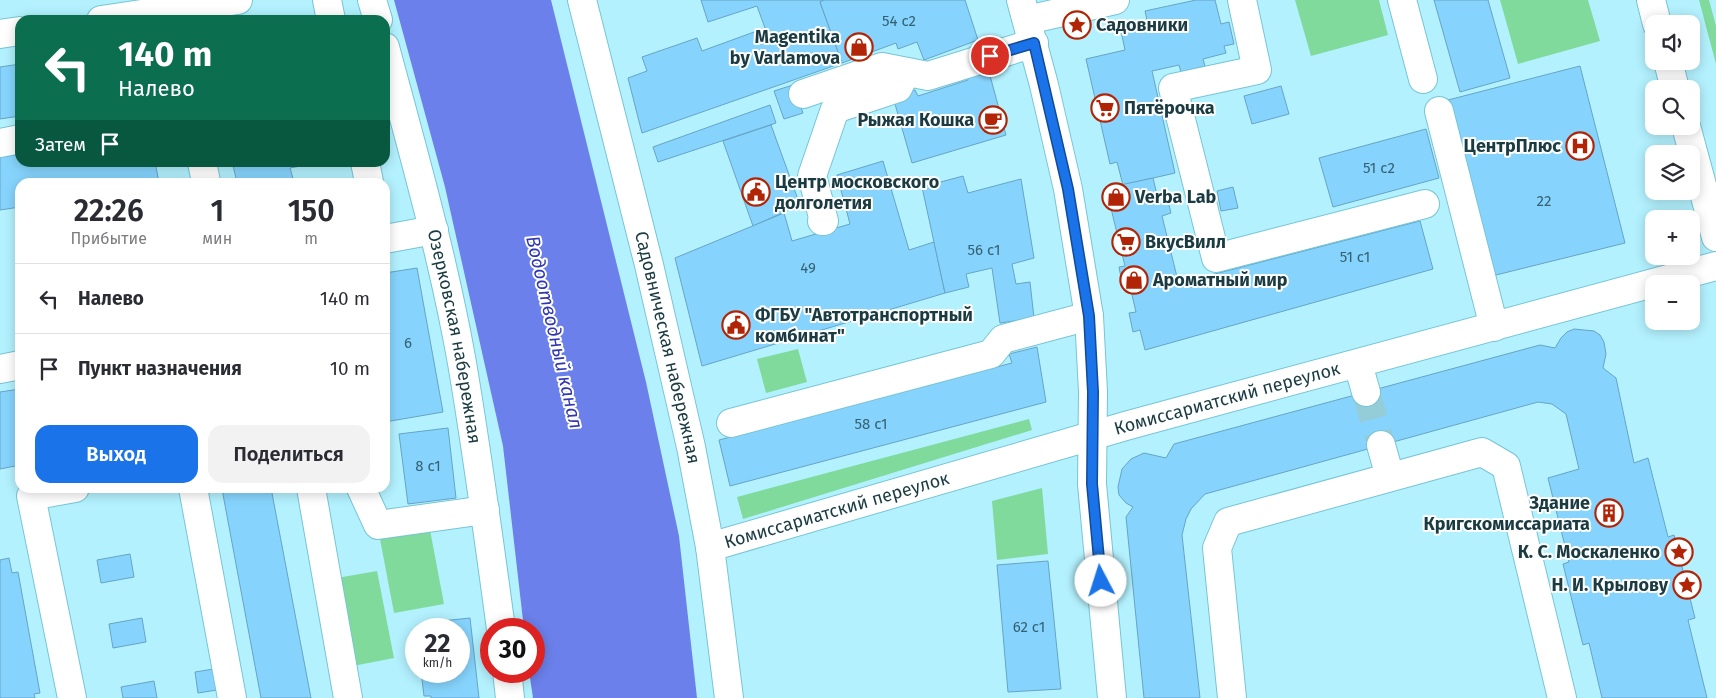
<!DOCTYPE html>
<html lang="ru">
<head>
<meta charset="utf-8">
<style>
	:root { --surface:#fff; --page:#f2f2f3; --text:#2b2b33; --muted:#7c7c81; --line:#e1e1e2; --accent:#1a73e8 }
	body { margin:0; font-family:"Fira Sans",sans-serif; background:var(--page); color:var(--text); height:100vh; display:flex; flex-direction:column; font-size:19px; white-space:nowrap }
	* { box-sizing:border-box; margin:0 }
	p { font-size:16px; color:var(--muted) }
	.icon { flex:none; width:28px; height:28px; fill:none; stroke:currentColor; stroke-width:2; stroke-linecap:round; stroke-linejoin:round }
	.map { position:relative; flex:1; overflow:hidden }
	.sheet { position:absolute; left:15px; top:178px; width:375px; height:315px; display:flex; flex-direction:column; background:var(--surface); border-radius:15px; box-shadow:0 2px 12px #0003 }
	.sheet>* { flex:none }
	.hud { position:absolute; left:15px; top:15px; width:375px; height:152px; border-radius:15px; box-shadow:0 2px 12px #0003; background:#0b6e4f; color:#fff; overflow:hidden }
	.fabs { position:absolute; left:1645px; top:15px; display:grid; gap:10px }
	.fabs a { display:grid; place-items:center; width:55px; height:55px; border-radius:10px; background:var(--surface); box-shadow:0 2px 12px #0003; font-size:25px }
	.speed { position:absolute; left:405px; top:618px; display:flex; gap:10px; font-size:25px; font-weight:700; text-align:center }
	.speed>* { display:grid; place-content:center; width:65px; height:65px; border-radius:50%; background:var(--surface); box-shadow:0 2px 12px #0003; line-height:1 }
	.speed small { font-size:12px; font-weight:400 }
	.speed .limit { border:8px solid #d22; background:#fff; color:#111 }
	.pin { position:absolute; display:grid; place-items:center; width:42px; height:42px; color:#fff; margin:-21px; border:2px solid #fff; border-radius:50%; box-shadow:0 1px 5px #0007 }
	.me { position:absolute; width:55px; margin:-28px; rotate:355deg; stroke-linejoin:round; filter:drop-shadow(0 0 4px #0008) }
	.turn { display:flex; align-items:center; gap:18px; height:105px; padding:0 20px; font-size:22px }
	.turn .icon { width:65px; height:65px; stroke-width:2.5 }
	.turn b { display:block; font-size:35px; line-height:42px }
	.then { display:flex; align-items:center; height:48px; padding:0 20px; background:#0003; gap:10px; font-size:19px }
	.eta { display:flex; justify-content:space-evenly; align-items:center; height:85px; text-align:center }
	.eta b { font-size:30px; font-weight:600; line-height:35px }
	.button { display:flex; gap:10px; margin-top:auto; padding:10px 20px }
	.button a { flex:1; height:58px; border-radius:15px; background:var(--accent); color:#fff; font-size:20px; font-weight:600; line-height:58px; text-align:center }
	.button a+a { background:var(--page); color:var(--text) }
	ul { padding:0; list-style:none }
	li { display:flex; align-items:center; gap:15px; height:70px; padding:0 20px; border-top:1px solid var(--line) }
	li div { flex:1 }
	li b { display:block; font-size:19px }
	li em { font-style:normal }
	.map>svg:first-child { display:block }
	.green { fill:#7fda9b }
	.water { fill:#6b80ea }
	.building { fill:#86d4fd; stroke:#66a4c5 }
	.lines { fill:none; stroke-linecap:round; stroke-linejoin:round }
	.minor-tunnel { stroke:#94cdd8; stroke-width:28; stroke-dasharray:28 14; stroke-linecap:butt }
	.minor-casing { stroke:#77c5d5; stroke-width:30 }
	.major-casing { stroke:#77c5d5; stroke-width:30 }
	.minor { stroke:#fff; stroke-width:28 }
	.major { stroke:#fff; stroke-width:28 }
	.route-casing { stroke:#114b97; stroke-width:12 }
	.route { stroke:#1a73e8; stroke-width:9 }
	.labels { text-anchor:middle; stroke-width:4; stroke-linejoin:round; paint-order:stroke }
	.number-label { font-size:15px; fill:#356171 }
	.poi-label { font-size:18px; font-weight:bold; fill:#1a3b42; stroke:#fff; text-anchor:start }
	.street-label { font-size:18px; fill:#1a3b42; stroke:#fff }
	.water-label { font-size:19px; font-style:italic; fill:#3037b1; stroke:#fff }
</style>
</head>
<body>
<div class="map">
<svg width="1716" height="698" viewBox="0 0 1716 698">
	<rect width="100%" height="100%" fill="#b3f1fe"/>
	<g class="green">
		<polygon points="1295,0 1379,0 1388,35 1311,56"/>
		<polygon points="1500,0 1588,0 1600,41 1518,64"/>
		<polygon points="1699,0 1709,0 1716,26 1716,64"/>
		<polygon points="798,349 807,382 766,393 757,359"/>
		<polygon points="1029,419 1032,430 743,519 737,497"/>
		<polygon points="1042,488 1048,554 997,560 992,501"/>
		<polygon points="430,530 444,604 394,613 380,539"/>
		<polygon points="377,571 394,658 353,666 337,578"/>
	</g>
	<polygon class="water" points="394,0 551,0 646,382 679,536 697,698 533,698 529,671 534,671 534,629 524,629 503,446 445,187"/>
	<g class="building">
		<polygon points="701,0 824,0 820,2 842,63 642,133 628,78 647,71 642,57 697,38 702,51 765,28 757,6 708,22"/>
		<polygon points="824,0 965,0 978,40 924,60 917,42 898,49 896,43 842,63 820,2"/>
		<polygon points="1196,0 1215,0 1221,24 1229,22 1234,44 1224,46 1226,53 1203,59 1205,66 1181,72 1179,65 1152,71 1175,173 1123,185 1117,162 1110,164 1086,59 1125,50 1120,26 1147,20 1145,11"/>
		<polygon points="1434,0 1488,0 1510,78 1460,92"/>
		<polygon points="20,64 20,116 0,119 0,67"/>
		<polygon points="1580,66 1625,243 1492,276 1448,100"/>
		<polygon points="988,68 1006,135 912,163 893,97 915,90 918,96 968,80 966,75"/>
		<polygon points="793,85 803,113 784,119 774,91"/>
		<polygon points="1281,86 1289,114 1252,124 1244,96"/>
		<polygon points="770,105 776,123 658,162 653,147"/>
		<polygon points="771,125 800,205 753,226 723,141"/>
		<polygon points="1426,129 1439,178 1333,207 1319,158"/>
		<polygon points="20,154 20,162 155,162 159,182 20,182 20,207 0,210 0,157"/>
		<polygon points="883,161 909,250 934,242 945,293 702,366 675,258 784,213 792,241 850,224 837,175"/>
		<polygon points="232,162 310,162 311,164 290,168 294,182 237,182"/>
		<polygon points="963,176 968,193 1021,179 1034,258 1012,264 1016,284 1030,282 1034,318 1000,323 992,268 966,274 969,287 945,293 922,187"/>
		<polygon points="1153,178 1158,199 1167,197 1171,213 1162,216 1179,285 1208,279 1207,276 1420,221 1433,269 1145,350 1140,330 1133,332 1129,313 1136,312 1129,282 1122,283 1119,267 1125,266 1106,188"/>
		<polygon points="1233,187 1238,208 1221,211 1217,191"/>
		<polygon points="417,268 443,412 385,422 385,273"/>
		<polygon points="1574,329 1594,331 1600,335 1604,342 1606,354 1603,368 1616,378 1634,463 1648,458 1668,537 1674,535 1695,618 1688,620 1707,698 1602,698 1589,643 1583,645 1563,564 1569,562 1548,478 1579,469 1566,414 1552,404 1538,402 1205,494 1191,509 1186,519 1182,535 1200,698 1144,698 1126,517 1133,507 1126,503 1119,495 1118,487 1122,469 1131,459 1144,453 1166,458 1174,444 1540,345 1555,348 1561,338 1567,332"/>
		<polygon points="1037,347 1046,402 730,486 719,440 1012,363 1009,354"/>
		<polygon points="20,389 20,465 0,469 0,392"/>
		<polygon points="448,428 456,498 408,504 399,434"/>
		<polygon points="228,488 271,488 311,698 261,698 222,489"/>
		<polygon points="130,554 134,577 101,583 97,560"/>
		<polygon points="9,558 12,573 18,572 40,693 34,694 35,698 0,698 0,560"/>
		<polygon points="1048,561 1061,689 1008,692 997,565"/>
		<polygon points="142,618 146,642 113,648 109,624"/>
		<polygon points="470,618 479,698 431,698 431,696 424,696 421,671 459,671 459,629 424,629 423,623"/>
		<polygon points="214,669 217,690 198,693 195,672"/>
		<polygon points="154,681 157,698 123,698 121,687"/>
	</g>
	<g class="lines">
		<polyline class="minor-tunnel" points="1366,392 1381,445"/>
		<g class="minor-casing">
			<g id="minor">
				<polyline points="327,0 331,20"/>
				<polyline points="372,0 378,20"/>
				<path id="s1" d="M 582,0 L 649,265 L 691,447 L 710,547 L 729,698"/>
				<polyline points="1021,0 1044,85 1068,189 1089,316 1093,392 1092,484 1112,698"/>
				<polyline points="1242,0 1257,70 1173,88 1216,258 1425,204"/>
				<polyline points="1402,0 1423,79"/>
				<polyline points="101,20 238,0"/>
				<polyline points="1027,20 1115,0"/>
				<polyline points="0,34 20,31"/>
				<path id="s2" d="M 385,47 C 413,152 443,256 462,363 C 477,451 489,540 501,629"/>
				<polyline points="803,94 882,67 928,76 1034,43"/>
				<polyline points="1439,111 1494,327"/>
				<polyline points="0,143 20,139"/>
				<polyline points="202,162 206,182"/>
				<polyline points="365,162 369,182"/>
				<polyline points="822,221 824,221 812,176 835,109 898,88 906,72"/>
				<polyline points="385,239 434,230"/>
				<polyline points="1358,364 1366,392"/>
				<polyline points="0,369 20,365"/>
				<polyline points="731,423 991,354 1003,339 1089,316"/>
				<polyline points="1381,445 1390,477"/>
				<polyline points="193,488 232,698"/>
				<polyline points="311,488 348,698"/>
				<polyline points="361,488 378,525 485,510"/>
				<path id="s3" d="M 710,547 L 1129,425 L 1716,266"/>
				<polyline points="507,671 510,698"/>
				<polyline points="72,698 31,496 75,488"/>
				<polyline points="1232,698 1217,548 1228,522 1482,452 1506,466 1562,698"/>
			</g>
		</g>
		<g class="major-casing">
			<g id="major">
				<polyline points="1651,0 1657,24"/>
				<polyline points="1668,61 1675,89"/>
				<polyline points="1686,126 1716,237"/>
			</g>
		</g>
		<use href="#minor" class="minor"/>
		<use href="#major" class="major"/>
	</g>
	<g class="lines">
		<g class="route-casing">
			<polyline id="route" points="990,56 1034,43 1068,189 1089,316 1093,392 1092,484 1101,581"/>
		</g>
		<use href="#route" class="route"/>
	</g>
	<defs>
		<g id="sight-ring" transform="scale(1.4375)"><circle r="9.5" fill="#fff" stroke="#b12406" stroke-width="1.5"/><path d="M0-6L1.8-2.2L6-1.7L2.9 1.2L3.7 5.4L0 3.3L-3.7 5.4L-2.9 1.2L-6-1.7L-1.8-2.2Z" fill="#b12406"/></g>
		<g id="shop-ring" transform="scale(1.4375)"><circle r="9.5" fill="#fff" stroke="#b12406" stroke-width="1.5"/><path d="M-5-2.5h2.3a2.7 3.5 0 0 1 5.4 0H5L5.5 6h-11ZM-1.5-2.5h3a1.5 2.3 0 0 0-3 0Z" fill="#b12406"/></g>
		<g id="supermarket-ring" transform="scale(1.4375)"><circle r="9.5" fill="#fff" stroke="#b12406" stroke-width="1.5"/><path d="M-6-5.5h2.5l.6 2H6L4.5 2H-2.5L-4.4-4H-6ZM-1.5 3.2a1.3 1.3 0 1 0 .1 0ZM3 3.2a1.3 1.3 0 1 0 .1 0Z" fill="#b12406"/></g>
		<g id="cafe-ring" transform="scale(1.4375)"><circle r="9.5" fill="#fff" stroke="#b12406" stroke-width="1.5"/><path d="M-5.5-4.5H6V0H3Q3 3.5 0 3.5H-2.5Q-5.5 3.5-5.5 0ZM3-3.2v2h1.7v-2ZM-6 4.5H4V6H-6Z" fill="#b12406"/></g>
		<g id="hospital-ring" transform="scale(1.4375)"><circle r="9.5" fill="#fff" stroke="#b12406" stroke-width="1.5"/><path d="M-5-5h3v3.5h4V-5h3V5h-3V1.5h-4V5h-3Z" fill="#b12406"/></g>
		<g id="civic-ring" transform="scale(1.4375)"><circle r="9.5" fill="#fff" stroke="#b12406" stroke-width="1.5"/><path d="M-.6-6.5H3V-4.5H.6V-3L4-1V1h2V6H-6V1h2V-1L-.6-3ZM-1.2 2.5V6h2.4V2.5Z" fill="#b12406"/></g>
		<g id="building-ring" transform="scale(1.4375)"><circle r="9.5" fill="#fff" stroke="#b12406" stroke-width="1.5"/><path d="M-4-6H4V6H1V3H-1V6H-4ZM-2.5-4.3h1.7v1.8h-1.7ZM.8-4.3h1.7v1.8H.8ZM-2.5-1h1.7V.8h-1.7ZM.8-1h1.7V.8H.8Z" fill="#b12406"/></g>
	</defs>
	<g fill-rule="evenodd">
		<use href="#sight-ring" x="1077" y="25"/>
		<use href="#shop-ring" x="859" y="47"/>
		<use href="#supermarket-ring" x="1105" y="108"/>
		<use href="#cafe-ring" x="993" y="120"/>
		<use href="#hospital-ring" x="1580" y="146"/>
		<use href="#civic-ring" x="756" y="192"/>
		<use href="#shop-ring" x="1116" y="197"/>
		<use href="#supermarket-ring" x="1126" y="242"/>
		<use href="#shop-ring" x="1134" y="280"/>
		<use href="#civic-ring" x="736" y="325"/>
		<use href="#building-ring" x="1609" y="513"/>
		<use href="#sight-ring" x="1679" y="552"/>
		<use href="#sight-ring" x="1687" y="585"/>
	</g>
	<g class="labels">
		<g class="number-label">
			<text x="899" y="26">54 с2</text>
			<text x="1379" y="173">51 с2</text>
			<text x="1544" y="206">22</text>
			<text x="984" y="255">56 с1</text>
			<text x="1355" y="262">51 с1</text>
			<text x="808" y="273">49</text>
			<text x="408" y="348">6</text>
			<text x="871" y="429">58 с1</text>
			<text x="428" y="471">8 с1</text>
			<text x="1029" y="632">62 с1</text>
		</g>
		<g class="poi-label">
			<text x="1096" y="31">Садовники</text>
			<text x="840" y="43" text-anchor="end">Magentika<tspan x="840" dy="21">by Varlamova</tspan></text>
			<text x="1124" y="114">Пятёрочка</text>
			<text x="974" y="126" text-anchor="end">Рыжая Кошка</text>
			<text x="1561" y="152" text-anchor="end">ЦентрПлюс</text>
			<text x="775" y="188">Центр московского<tspan x="775" dy="21">долголетия</tspan></text>
			<text x="1135" y="203">Verba Lab</text>
			<text x="1145" y="248">ВкусВилл</text>
			<text x="1153" y="286">Ароматный мир</text>
			<text x="755" y="321">ФГБУ "Автотранспортный<tspan x="755" dy="21">комбинат"</tspan></text>
			<text x="1590" y="509" text-anchor="end">Здание<tspan x="1590" dy="21">Кригскомиссариата</tspan></text>
			<text x="1660" y="558" text-anchor="end">К. С. Москаленко</text>
			<text x="1668" y="591" text-anchor="end">Н. И. Крылову</text>
		</g>
		<g class="street-label">
			<text dy="6" stroke="none"><textPath href="#s2" startOffset="298">Озерковская набережная</textPath></text>
			<text dy="6" stroke="none"><textPath href="#s1" startOffset="358">Садовническая набережная</textPath></text>
			<text dy="6" stroke="none"><textPath href="#s3" startOffset="538">Комиссариатский переулок</textPath></text>
			<text dy="6" stroke="none"><textPath href="#s3" startOffset="132">Комиссариатский переулок</textPath></text>
		</g>
		<g class="water-label">
			<text transform="translate(555 332) rotate(77)" y="7">Водоотводный канал</text>
		</g>
	</g>
</svg>
<div class="fabs">
<a><svg class="icon" aria-label="sound" viewBox="0 0 24 24"><path d="M4 9h4l5-4v14l-5-4H4zM17 9q2 3 0 6"/></svg></a>
<a><svg class="icon" aria-label="search" viewBox="0 0 24 24"><circle cx="10" cy="10" r="6"/><path d="M15 15l6 6"/></svg></a>
<a><svg class="icon" aria-label="layers" viewBox="0 0 24 24"><path d="M12 4l9 5-9 5-9-5zM3 14l9 5 9-5"/></svg></a>
<a>+</a>
<a>−</a>
</div>
<div class="speed"><div>22<small>km/h</small></div><div class="limit">30</div></div>
<div class="pin" style="left:990px;top:56px;background:#d93025"><svg class="icon" aria-label="arrive" viewBox="0 0 24 24"><path d="M6 21V4h12l-3 4 3 4H6"/></svg></div>
<svg class="me" style="left:1101px;top:581px" viewBox="-20 -20 40 40"><circle r="19" fill="#fff"/><path d="M0-13L10 11 0 6-10 11z" fill="#1a73e8"/></svg>
<div class="hud">
<div class="turn"><svg class="icon" aria-label="left" viewBox="0 0 24 24"><path d="M17 20v-9H6M10 6l-5 5 5 5"/></svg><div><b>140 m</b>Налево</div></div>
<div class="then">Затем<svg class="icon" aria-label="arrive" viewBox="0 0 24 24"><path d="M6 21V4h12l-3 4 3 4H6"/></svg></div>
</div>
<section class="sheet">
<div class="eta">
<div><b>22:26</b><p>Прибытие</p></div>
<div><b>1</b><p>мин</p></div>
<div><b>150</b><p>m</p></div>
</div>
<ul>
<li><svg class="icon" aria-label="left" viewBox="0 0 24 24"><path d="M17 20v-9H6M10 6l-5 5 5 5"/></svg><div><b>Налево</b></div><em>140 m</em></li>
<li><svg class="icon" aria-label="arrive" viewBox="0 0 24 24"><path d="M6 21V4h12l-3 4 3 4H6"/></svg><div><b>Пункт назначения</b></div><em>10 m</em></li>
</ul>
<div class="button"><a>Выход</a><a>Поделиться</a></div>
</section>
</div>
</body>
</html>
